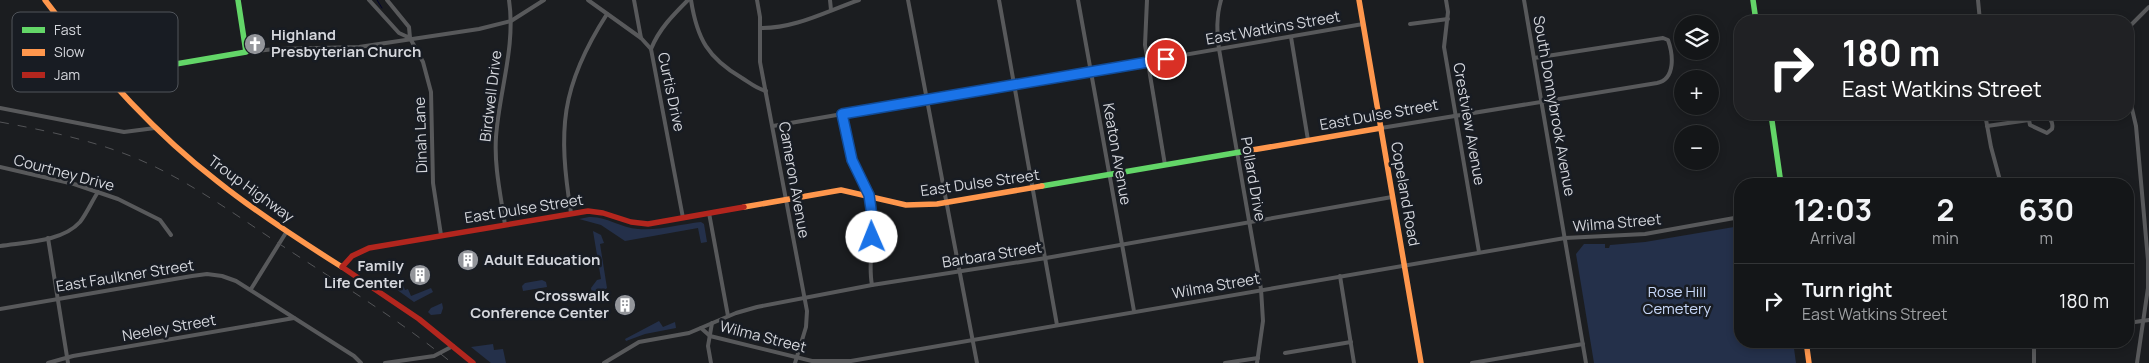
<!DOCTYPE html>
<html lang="en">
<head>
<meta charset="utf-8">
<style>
	:root { --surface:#141618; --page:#1d1f21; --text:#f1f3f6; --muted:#9d9fa2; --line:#333537 }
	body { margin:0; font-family:Manrope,sans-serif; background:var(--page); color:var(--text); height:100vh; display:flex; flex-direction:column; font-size:19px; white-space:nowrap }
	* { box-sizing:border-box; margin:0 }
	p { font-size:16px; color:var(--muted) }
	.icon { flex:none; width:28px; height:28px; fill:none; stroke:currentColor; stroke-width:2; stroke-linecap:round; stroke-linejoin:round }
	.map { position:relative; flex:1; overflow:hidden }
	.sheet { position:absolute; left:1734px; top:178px; width:400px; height:170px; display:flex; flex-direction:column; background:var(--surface); border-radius:20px; box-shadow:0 2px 8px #0003,0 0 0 1px var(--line) }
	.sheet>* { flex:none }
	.guide { position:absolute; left:1734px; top:15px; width:400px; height:105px; border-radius:20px; box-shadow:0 2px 8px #0003,0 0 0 1px var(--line); background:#202124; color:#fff; overflow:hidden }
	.tools { position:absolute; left:1674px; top:15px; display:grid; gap:10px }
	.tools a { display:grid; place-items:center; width:45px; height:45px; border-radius:50%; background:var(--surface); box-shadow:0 2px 8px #0003,0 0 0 1px var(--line); font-size:25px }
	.pin { position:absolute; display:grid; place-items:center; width:42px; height:42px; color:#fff; margin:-21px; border:2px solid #fff; border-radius:50%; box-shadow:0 1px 5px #0007 }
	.me { position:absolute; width:55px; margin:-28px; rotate:359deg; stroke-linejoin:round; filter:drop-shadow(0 0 4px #0008) }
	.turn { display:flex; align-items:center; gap:18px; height:105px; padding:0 25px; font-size:22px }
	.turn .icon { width:65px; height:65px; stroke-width:2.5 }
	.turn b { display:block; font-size:35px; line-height:42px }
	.eta { display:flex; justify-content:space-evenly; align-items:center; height:85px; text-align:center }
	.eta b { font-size:30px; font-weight:700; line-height:35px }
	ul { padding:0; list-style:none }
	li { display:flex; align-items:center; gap:15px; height:75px; padding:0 25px; border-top:1px solid var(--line) }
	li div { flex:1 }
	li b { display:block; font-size:19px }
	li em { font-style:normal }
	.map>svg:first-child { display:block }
	.green { fill:#24304a }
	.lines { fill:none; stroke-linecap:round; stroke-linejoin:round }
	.stream { stroke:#02042e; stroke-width:1 }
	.street { stroke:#58595b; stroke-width:4 }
	.fast { stroke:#63d668; stroke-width:5.5 }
	.slow { stroke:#ff974d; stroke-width:5.5 }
	.jam { stroke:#b3261e; stroke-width:5.5 }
	.rail { stroke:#535457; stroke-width:1; stroke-dasharray:9 9; stroke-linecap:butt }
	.route-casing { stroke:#114b97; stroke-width:12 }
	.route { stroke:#1a73e8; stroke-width:9 }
	.labels { text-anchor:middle; stroke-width:5; stroke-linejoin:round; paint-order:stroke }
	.street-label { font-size:15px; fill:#d4d6dc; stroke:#181c23 }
	.poi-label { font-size:15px; font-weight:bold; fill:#d4d6dc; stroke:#181c23; text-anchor:start }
	.park-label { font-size:15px; fill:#c7d7f8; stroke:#181c23 }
	.key { fill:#181c23; stroke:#50545a; stroke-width:1 }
	.key-label { font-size:14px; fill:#d4d6dc }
</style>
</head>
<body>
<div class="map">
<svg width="2149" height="363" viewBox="0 0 2149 363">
	<rect width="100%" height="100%" fill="#1b1d20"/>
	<g class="green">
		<path d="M 589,217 C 606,216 621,228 638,229 C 658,231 681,224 701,222 L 704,224 L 707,242 L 701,243 L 698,228 L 625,241 L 601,225 L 579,219 Z"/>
		<polygon points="1740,226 1740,341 1793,341 1796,363 1594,363 1576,254 1584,244 1605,244 1605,248 1609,248 1610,245 1645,242"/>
		<polygon points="593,231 601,235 604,243 600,244 607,288 598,295 592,294 591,288 597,280 601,279"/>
		<polygon points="400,278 405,290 408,289 411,296 431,288 433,292 414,302 389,284"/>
		<polygon points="542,280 546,282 547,287 523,291 522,286 525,283"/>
		<polygon points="442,303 443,308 441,314 431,315 428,312 431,308"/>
		<polygon points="659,321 663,327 675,322 676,328 645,334 626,341 625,339"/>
		<polygon points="493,344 494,350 503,349 506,363 491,363 471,347"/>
	</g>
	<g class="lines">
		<polyline class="stream" points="377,0 382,8"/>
		<g class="street">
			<polyline points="369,0 399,33 410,38 409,27 387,0"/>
			<polyline points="588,0 641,38 651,49 683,218"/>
			<polyline points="634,0 641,38"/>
			<path d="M 691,0 C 697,39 708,58 742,78 C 750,83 757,89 766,91"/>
			<polyline points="757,0 760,17 760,62 807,311 806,327 795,363"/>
			<polyline points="830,0 831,10"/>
			<polyline points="908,0 977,363"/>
			<polyline points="999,0 1057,325"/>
			<polyline points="1078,0 1134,311"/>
			<polyline points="1147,0 1145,45 1165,165"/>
			<path d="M 1221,0 C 1216,17 1217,32 1219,49 L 1261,289 L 1263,321 L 1257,363"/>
			<polyline points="1446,0 1448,12 1444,47 1479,252"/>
			<polyline points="1524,0 1586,363"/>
			<polyline points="1978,0 1980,21"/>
			<polyline points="1980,20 2014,21"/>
			<polyline points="1410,24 1448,19"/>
			<path d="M 760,28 C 794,29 827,11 859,0"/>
			<polyline points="2128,28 2149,7"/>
			<polyline points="1291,37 1308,140"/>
			<polyline points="410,38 423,62 431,92 433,183 441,235"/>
			<path d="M 651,49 C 659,29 673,15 688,0"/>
			<polyline points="246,52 275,49 359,47 479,29 511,21 544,0"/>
			<polyline points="2128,92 2136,126 2148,260 2148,288 2137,363"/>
			<polyline points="0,108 124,132 155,128"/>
			<path d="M 842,114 C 845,129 847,144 852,159 C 858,176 869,191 872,209 C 876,234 867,259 872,285"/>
			<polyline points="1985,114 1991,147 2001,184"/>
			<path d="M 2031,114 L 2029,120 L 2030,125 L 2047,133 L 2052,129 C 2054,121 2049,118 2044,114"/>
			<polyline points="773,126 1363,24"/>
			<polyline points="1987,126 2029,120"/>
			<path d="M 1381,128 L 1657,83 C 1676,79 1673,54 1668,40 L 1663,38 L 1534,58"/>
			<polyline points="0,167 74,184 118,199 160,220 171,235"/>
			<path d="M 571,213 C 558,130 560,87 607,14"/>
			<polyline points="709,213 728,316"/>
			<path d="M 505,225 C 501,196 494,167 496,137 C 499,92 516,46 509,0"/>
			<polyline points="48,238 68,363"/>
			<path d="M 0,246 C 25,242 62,242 80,222 C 87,213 92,201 98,192"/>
			<polyline points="1340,276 1354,363"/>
			<polyline points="251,289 287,231"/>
			<polyline points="0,309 192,276 207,274 222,276 236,281 354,356 361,363"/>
			<polyline points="2128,323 2149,320"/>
			<polyline points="701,328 710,336 812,361 851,361 1565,238 1645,234 1740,217"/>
			<polyline points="1285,353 1351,342"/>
			<polyline points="48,363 73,356 294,318"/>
			<polyline points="385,363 434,356 453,346"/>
			<polyline points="604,363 639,342 689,333 736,313 757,307 872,285 1046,258 1392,197"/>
			<polyline points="711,363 708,346 712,323"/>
			<polyline points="1225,363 1258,358"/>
			<polyline points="1472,363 1583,344"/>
			<polyline points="2034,363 2034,341"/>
		</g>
		<g class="fast">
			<polyline points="1753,0 1756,21"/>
			<polyline points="112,83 129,72 246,52 238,0"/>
			<polyline points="1771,114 1781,184"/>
			<polyline points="1042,186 1252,150"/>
		</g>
		<g class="slow">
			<path d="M 45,0 C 95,67 151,130 217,181 C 257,213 299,240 342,267"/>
			<polyline points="1359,0 1421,363"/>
			<polyline points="1252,150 1381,128"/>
			<polyline points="744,207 841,190 906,205 937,204 1042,186"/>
			<polyline points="1806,341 1809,363"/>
		</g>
		<g class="jam">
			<polyline points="343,266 352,256 369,248 588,211 603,213 631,222 648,224 744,207"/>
			<polyline points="342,267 419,319 473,363"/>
		</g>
		<path class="rail" d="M 0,122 C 43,130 87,139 128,155 C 182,176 230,211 278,243 C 337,282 397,318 452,363"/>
	</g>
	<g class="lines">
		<g class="route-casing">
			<polyline id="route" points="872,237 873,223 869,195 852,160 842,114 1166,59"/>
		</g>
		<use href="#route" class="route"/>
	</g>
	<defs>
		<g id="church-disc" transform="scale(1.125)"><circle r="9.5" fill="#93959a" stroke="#181c23"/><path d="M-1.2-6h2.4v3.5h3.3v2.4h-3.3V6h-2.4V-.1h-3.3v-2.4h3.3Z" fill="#fff"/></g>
		<g id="building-disc" transform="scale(1.125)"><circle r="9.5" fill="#93959a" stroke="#181c23"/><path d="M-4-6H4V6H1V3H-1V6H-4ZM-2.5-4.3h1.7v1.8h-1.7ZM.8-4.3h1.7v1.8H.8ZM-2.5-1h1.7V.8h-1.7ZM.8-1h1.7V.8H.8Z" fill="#fff"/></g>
	</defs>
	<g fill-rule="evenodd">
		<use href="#church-disc" x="255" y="44"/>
		<use href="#building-disc" x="468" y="260"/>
		<use href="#building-disc" x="420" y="275"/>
		<use href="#building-disc" x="625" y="305"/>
	</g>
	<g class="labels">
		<g class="street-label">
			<text transform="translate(1273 28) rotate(-10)" y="5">East Watkins Street</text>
			<text transform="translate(671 92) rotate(78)" y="5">Curtis Drive</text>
			<text transform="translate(491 96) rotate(-83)" y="5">Birdwell Drive</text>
			<text transform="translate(1554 106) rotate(80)" y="5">South Donnybrook Avenue</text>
			<text transform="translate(1379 115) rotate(-10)" y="5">East Dulse Street</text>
			<text transform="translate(1469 124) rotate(80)" y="5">Crestview Avenue</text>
			<text transform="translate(421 135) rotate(-92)" y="5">Dinah Lane</text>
			<text transform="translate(1117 154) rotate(80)" y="5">Keaton Avenue</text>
			<text transform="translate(64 173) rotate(15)" y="5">Courtney Drive</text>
			<text transform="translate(1253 179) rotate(80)" y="5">Pollard Drive</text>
			<text transform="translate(794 180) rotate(80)" y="5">Cameron Avenue</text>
			<text transform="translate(980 183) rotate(-8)" y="5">East Dulse Street</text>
			<text transform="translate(251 189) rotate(36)" y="5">Troup Highway</text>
			<text transform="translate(1405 194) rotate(80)" y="5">Copeland Road</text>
			<text transform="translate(524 209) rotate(-9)" y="5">East Dulse Street</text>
			<text transform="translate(1617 223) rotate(-5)" y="5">Wilma Street</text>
			<text transform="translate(992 255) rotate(-9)" y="5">Barbara Street</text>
			<text transform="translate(125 276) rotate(-9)" y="5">East Faulkner Street</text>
			<text transform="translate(1216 286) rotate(-10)" y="5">Wilma Street</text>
			<text transform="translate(169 328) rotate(-10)" y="5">Neeley Street</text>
			<text transform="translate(763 337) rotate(14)" y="5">Wilma Street</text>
		</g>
		<g class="poi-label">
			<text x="271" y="40">Highland<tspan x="271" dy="17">Presbyterian Church</tspan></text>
			<text x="484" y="265">Adult Education</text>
			<text x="404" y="271" text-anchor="end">Family<tspan x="404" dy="17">Life Center</tspan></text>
			<text x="609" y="301" text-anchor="end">Crosswalk<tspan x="609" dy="17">Conference Center</tspan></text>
		</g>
		<g class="park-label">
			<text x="1677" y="297">Rose Hill<tspan x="1677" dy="17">Cemetery</tspan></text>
		</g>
	</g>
	<rect x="12" y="12" width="166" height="80" rx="8" class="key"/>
	<rect x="22" y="27" width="23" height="6" fill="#63d668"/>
	<rect x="22" y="49" width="23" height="7" fill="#ff974d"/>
	<rect x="22" y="72" width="23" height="6" fill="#b3261e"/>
	<g class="key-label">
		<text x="54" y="35">Fast</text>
		<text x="54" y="57">Slow</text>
		<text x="54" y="80">Jam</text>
	</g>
</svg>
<div class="tools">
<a><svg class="icon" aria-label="layers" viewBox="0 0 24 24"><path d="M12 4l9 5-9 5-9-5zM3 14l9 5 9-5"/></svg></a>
<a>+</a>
<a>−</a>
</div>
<div class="pin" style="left:1166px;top:59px;background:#d93025"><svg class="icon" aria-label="arrive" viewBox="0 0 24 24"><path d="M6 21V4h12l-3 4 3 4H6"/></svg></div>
<svg class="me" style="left:872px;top:237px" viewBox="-20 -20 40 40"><circle r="19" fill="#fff"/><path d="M0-13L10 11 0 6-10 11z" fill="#1a73e8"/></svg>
<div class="guide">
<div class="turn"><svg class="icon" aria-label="right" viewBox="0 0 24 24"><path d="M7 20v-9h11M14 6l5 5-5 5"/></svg><div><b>180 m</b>East Watkins Street</div></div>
</div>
<section class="sheet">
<div class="eta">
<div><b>12:03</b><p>Arrival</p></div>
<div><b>2</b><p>min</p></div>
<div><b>630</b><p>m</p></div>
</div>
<ul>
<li><svg class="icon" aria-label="right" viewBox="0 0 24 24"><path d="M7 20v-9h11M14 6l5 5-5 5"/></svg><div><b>Turn right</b><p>East Watkins Street</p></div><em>180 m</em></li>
</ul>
</section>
</div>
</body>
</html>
